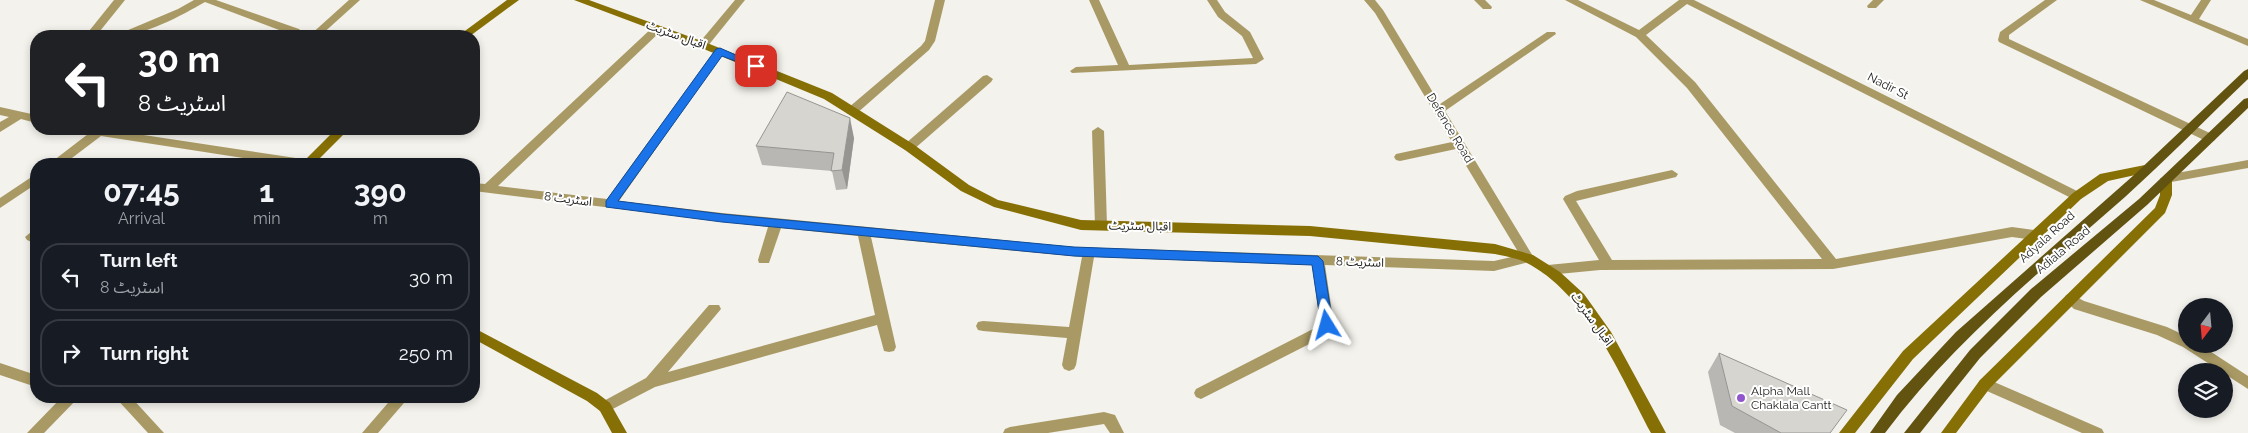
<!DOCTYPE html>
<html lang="en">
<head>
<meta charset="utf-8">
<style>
	:root { --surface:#171b24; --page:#242831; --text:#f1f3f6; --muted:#9ea1a6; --line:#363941 }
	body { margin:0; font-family:Raleway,"Noto Sans Arabic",sans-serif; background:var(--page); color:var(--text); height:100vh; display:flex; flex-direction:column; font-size:19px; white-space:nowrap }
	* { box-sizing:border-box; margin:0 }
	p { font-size:16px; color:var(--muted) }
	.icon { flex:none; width:28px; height:28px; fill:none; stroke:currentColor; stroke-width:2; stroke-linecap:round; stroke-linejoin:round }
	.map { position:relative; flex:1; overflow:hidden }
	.drawer { position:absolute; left:30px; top:158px; width:450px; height:245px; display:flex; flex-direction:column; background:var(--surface); border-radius:20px; box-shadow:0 2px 8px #0003 }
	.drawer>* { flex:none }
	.banner { position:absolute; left:30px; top:30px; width:450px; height:105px; border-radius:20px; box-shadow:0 2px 8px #0003; background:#202124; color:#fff; overflow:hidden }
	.needle { width:32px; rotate:196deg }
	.buttons { position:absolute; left:2178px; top:298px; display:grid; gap:10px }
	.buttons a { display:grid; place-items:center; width:55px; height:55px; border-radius:50%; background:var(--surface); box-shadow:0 2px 8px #0003; font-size:25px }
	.pin { position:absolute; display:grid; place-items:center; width:42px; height:42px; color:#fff; margin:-21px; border-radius:10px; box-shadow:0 2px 8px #0006 }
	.me { position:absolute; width:55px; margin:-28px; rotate:352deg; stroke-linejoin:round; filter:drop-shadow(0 0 4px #0008) }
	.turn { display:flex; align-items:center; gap:18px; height:105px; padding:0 25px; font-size:22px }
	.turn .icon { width:65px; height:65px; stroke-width:2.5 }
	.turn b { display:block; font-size:35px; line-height:42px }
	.eta { display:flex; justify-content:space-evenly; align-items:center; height:85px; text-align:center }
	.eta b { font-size:30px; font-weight:700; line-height:35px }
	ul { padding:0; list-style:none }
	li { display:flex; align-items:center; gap:15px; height:68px; margin:0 10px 8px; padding:0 15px; border:2px solid var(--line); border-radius:20px }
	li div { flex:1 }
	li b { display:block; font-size:19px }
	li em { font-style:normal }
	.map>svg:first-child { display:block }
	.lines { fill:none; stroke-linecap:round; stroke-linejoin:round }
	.street { fill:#a99a65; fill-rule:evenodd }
	.secondary { fill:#866f05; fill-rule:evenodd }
	.primary { fill:#635311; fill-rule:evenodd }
	.wall { fill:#b8b7b3 }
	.shaded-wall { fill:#969592 }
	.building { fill:#d6d5d0; stroke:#969592 }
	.route { fill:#1a73e8; stroke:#114b97 }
	.poi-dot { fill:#9156cd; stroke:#fff; stroke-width:2 }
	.labels { text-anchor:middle; stroke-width:4; stroke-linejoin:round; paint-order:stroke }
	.street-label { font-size:12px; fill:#242422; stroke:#fff }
	.poi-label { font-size:12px; fill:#242422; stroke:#fff; text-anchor:start }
</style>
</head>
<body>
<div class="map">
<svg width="2248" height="433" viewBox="0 0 2248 433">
	<rect width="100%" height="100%" fill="#f3f2ec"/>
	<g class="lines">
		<g class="street">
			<polygon points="114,0 125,0 96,36 85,36"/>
			<path d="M 194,0 L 216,0 L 299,29 L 307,36 L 295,36 L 205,2 C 181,16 140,38 114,36 L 178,9 Z"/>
			<polygon points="349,0 360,0 320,36 309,36"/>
			<polygon points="735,0 745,0 707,47 699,47 698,45 699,43"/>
			<polygon points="935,0 945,0 935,41 929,50 856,114 848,114 846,111 848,108 921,46 925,41"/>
			<polygon points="1089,0 1099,0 1129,65 1253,58 1242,36 1218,17 1207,0 1217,0 1225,12 1250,32 1264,59 1256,64 1072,73 1070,71 1076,67 1118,65"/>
			<polygon points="1364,0 1375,0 1383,10 1440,104 1547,32 1555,32 1556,34 1445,111 1534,258 1533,261 1494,271 1325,265 1334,325 1325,336 1201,399 1196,397 1194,393 1196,389 1315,328 1320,323 1312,265 1094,257 1076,365 1074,369 1069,371 1064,369 1062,365 1067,338 983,331 978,330 976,326 978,322 983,321 1069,327 1082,257 871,237 896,347 894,351 889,352 884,351 877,325 655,387 605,413 600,411 598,407 600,403 646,378 709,305 719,305 721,309 668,372 875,315 858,236 781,228 770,260 769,263 759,263 758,260 768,227 474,191 474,183 485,184 654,26 662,26 662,30 498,186 607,199 716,49 720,48 725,51 619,201 722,213 1074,247 1494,261 1520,255 1456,149 1400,161 1396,160 1394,157 1396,154 1452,142 1375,13"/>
			<polygon points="1474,0 1485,0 1492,7 1491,9 1483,9"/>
			<polygon points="1565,0 1578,0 1639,30 1679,0 1694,0 2081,193 2083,196 2081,199 2073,199 1687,4 1646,35 1695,82 1836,259 2012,227 2034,230 2040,235 2034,240 2012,237 1833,269 1600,270 1548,275 1543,273 1541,270 1543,267 1548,265 1599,260 1563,199 1565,196 1577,191 1672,170 1678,174 1676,177 1576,201 1612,260 1822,259 1687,88 1636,37"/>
			<polygon points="1873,0 1884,0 1876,8 1868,8 1867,6"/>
			<polygon points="2045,0 2057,0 2009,35 2009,39 2214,135 2216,138 2214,141 2206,141 1999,42 1998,40 2000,32"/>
			<polygon points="2140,0 2154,0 2191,15 2201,0 2211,0 2199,19 2248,39 2248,46"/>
			<polygon points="987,75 993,79 991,82 913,150 905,150 903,147 905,144 983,76"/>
			<polygon points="0,107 36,115 36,123 21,119 0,132 0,122 9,117 0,115"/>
			<polygon points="1098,127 1104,131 1107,225 1101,230 1095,225 1092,131"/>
			<polygon points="74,129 104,129 309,160 315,164 281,164 101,136 64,164 49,164 88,134 76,132"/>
			<polygon points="2248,160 2248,168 2166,183 2160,179 2166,175"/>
			<polygon points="36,174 36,184 0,208 0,198"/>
			<polygon points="31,232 36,234 36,244 27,240 25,237"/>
			<polygon points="2071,294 2084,301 2167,327 2186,336 2186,344 2199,344 2248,376 2248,389 2183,347 2157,335 2074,309 2064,299 2066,295"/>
			<polygon points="0,363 36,375 36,387 0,375"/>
			<polygon points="1985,378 2102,429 2104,433 2082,433 1980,388 1978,384 1980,380"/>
			<polygon points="63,396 80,396 44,433 27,433"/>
			<polygon points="114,396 130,396 164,433 148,433"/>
			<polygon points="394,396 410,396 378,433 362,433"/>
			<polygon points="1104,412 1115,415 1124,433 1110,433 1104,424 1048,433 1003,433 1005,429 1010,427"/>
		</g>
		<g class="secondary">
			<polygon points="507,0 519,0 470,36 458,36"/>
			<path d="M 574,0 L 589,0 L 707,43 L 832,93 L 913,144 L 969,185 L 998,200 L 1081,220 L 1310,226 L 1495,244 L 1533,255 L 1560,272 L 1584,294 L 1611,332 L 1666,433 L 1651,433 C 1620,375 1587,293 1525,262 C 1516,258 1504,256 1495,254 L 1310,236 L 1081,230 L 994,207 L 961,191 L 905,150 L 824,99 L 699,47 Z"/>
			<polygon points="336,129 349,129 314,164 301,164"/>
			<polygon points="2145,165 2151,169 2149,172 2108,181 2081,199 1913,359 1855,433 1839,433 1903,351 2073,193 2100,174"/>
			<polygon points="2166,175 2172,179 2172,195 2165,213 1990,388 1956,433 1941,433 1980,380 2155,208 2160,195 2160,179"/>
			<polygon points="474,328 597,393 610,403 627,433 612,433 600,411 587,401 474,339"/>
		</g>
		<g class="primary">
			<path d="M 2248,69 L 2248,79 C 2207,118 2167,159 2125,197 C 2040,272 1953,342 1885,433 L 1870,433 L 1897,395 L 1956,332 L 2134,175 L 2244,71 Z"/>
			<polygon points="2248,98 2248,108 2147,205 2041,297 1980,358 1920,433 1904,433 1970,350 2031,289 2139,199 2244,99"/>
		</g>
	</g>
	<g class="wall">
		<polygon points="854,138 847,189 836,190 832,171 762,165 756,146"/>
		<polygon points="1719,353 1830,433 1735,433 1720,425 1708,372"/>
	</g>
	<polygon class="shaded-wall" points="850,118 854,138 847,189 842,170"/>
	<g class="building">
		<polygon points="787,92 850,118 842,170 831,171 834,153 756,146"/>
		<polygon points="1719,353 1847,410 1830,433 1781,433 1732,406"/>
	</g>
	<polygon class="route" points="720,48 761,66 756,69 722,56 618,201 722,214 1074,247 1318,256 1323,261 1333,325 1327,330 1321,325 1312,265 1074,256 722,222 606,207 606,201 716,49"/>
	<circle class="poi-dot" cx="1741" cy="398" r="5"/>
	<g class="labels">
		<g class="street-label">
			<text transform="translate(676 35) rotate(20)" y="4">اقبال سٹریٹ</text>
			<text transform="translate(1888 86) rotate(27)" y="4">Nadir St</text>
			<text transform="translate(1450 128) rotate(59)" y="4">Defence Road</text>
			<text transform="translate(568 199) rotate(7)" y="4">اسٹریٹ 8</text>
			<text transform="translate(1140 226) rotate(1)" y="4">اقبال سٹریٹ</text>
			<text transform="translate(2047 237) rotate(-42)" y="4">Adyala Road</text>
			<text transform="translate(2063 250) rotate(-40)" y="4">Adiala Road</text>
			<text transform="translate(1360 262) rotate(2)" y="4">اسٹریٹ 8</text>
			<text transform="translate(1592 319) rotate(54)" y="4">اقبال سٹریٹ</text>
		</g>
		<g class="poi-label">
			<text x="1751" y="395">Alpha Mall<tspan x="1751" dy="14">Chaklala Cantt</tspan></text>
		</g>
	</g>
</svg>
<div class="buttons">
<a><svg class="needle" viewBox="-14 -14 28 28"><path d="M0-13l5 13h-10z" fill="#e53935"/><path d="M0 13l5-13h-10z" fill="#9ea1a6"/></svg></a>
<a><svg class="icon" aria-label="layers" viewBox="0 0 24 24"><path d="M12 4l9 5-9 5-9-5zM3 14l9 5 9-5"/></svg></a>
</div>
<div class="pin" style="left:756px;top:66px;background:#d93025"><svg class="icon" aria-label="arrive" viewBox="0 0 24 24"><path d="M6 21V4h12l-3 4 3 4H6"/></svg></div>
<svg class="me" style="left:1327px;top:325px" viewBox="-20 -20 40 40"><path d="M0-17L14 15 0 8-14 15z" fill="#1a73e8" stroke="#fff" stroke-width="4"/></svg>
<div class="banner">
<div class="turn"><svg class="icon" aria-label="left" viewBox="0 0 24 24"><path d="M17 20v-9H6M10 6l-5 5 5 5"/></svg><div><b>30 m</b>اسٹریٹ 8</div></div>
</div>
<section class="drawer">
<div class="eta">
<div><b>07:45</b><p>Arrival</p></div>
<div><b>1</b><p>min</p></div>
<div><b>390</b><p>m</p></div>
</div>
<ul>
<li><svg class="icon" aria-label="left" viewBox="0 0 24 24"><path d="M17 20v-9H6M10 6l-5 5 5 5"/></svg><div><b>Turn left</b><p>اسٹریٹ 8</p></div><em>30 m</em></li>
<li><svg class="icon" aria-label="right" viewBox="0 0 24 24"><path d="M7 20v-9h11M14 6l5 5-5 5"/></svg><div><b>Turn right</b></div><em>250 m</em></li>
</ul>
</section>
</div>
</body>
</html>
